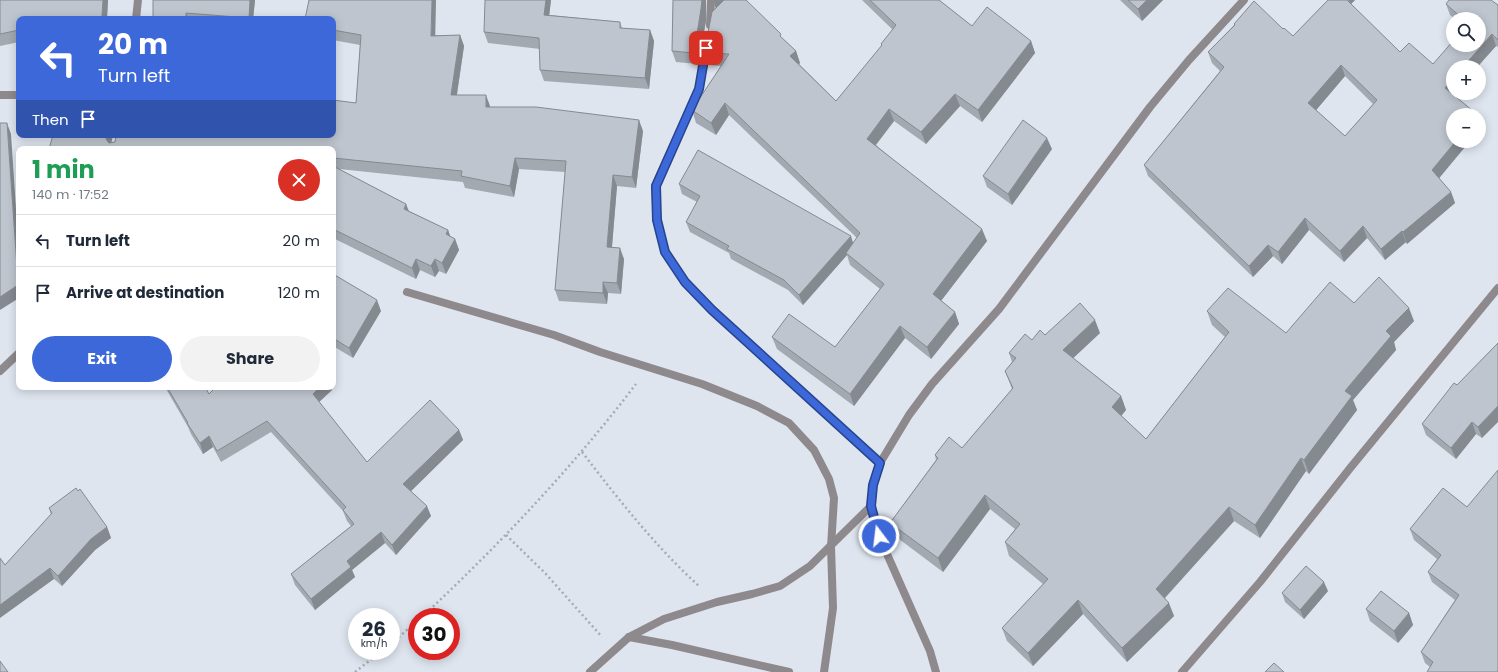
<!DOCTYPE html>
<html lang="en">
<head>
<meta charset="utf-8">
<style>
	:root { --surface:#fff; --page:#f2f2f3; --text:#1f2937; --muted:#747a83; --line:#e0e1e3; --accent:#3c68d9 }
	body { margin:0; font-family:Poppins,sans-serif; background:var(--page); color:var(--text); height:100vh; display:flex; flex-direction:column; font-size:15px; white-space:nowrap }
	* { box-sizing:border-box; margin:0 }
	p { font-size:13px; color:var(--muted) }
	.icon { flex:none; width:22px; height:22px; fill:none; stroke:currentColor; stroke-width:2; stroke-linecap:round; stroke-linejoin:round }
	.map { position:relative; flex:1; overflow:hidden }
	.drawer { position:absolute; left:16px; top:146px; width:320px; height:244px; display:flex; flex-direction:column; background:var(--surface); border-radius:8px; box-shadow:0 2px 10px #0003 }
	.drawer>* { flex:none }
	.top-card { position:absolute; left:16px; top:16px; width:320px; height:122px; border-radius:8px; box-shadow:0 2px 10px #0003; background:#3c68d9; color:#fff; overflow:hidden }
	.controls { position:absolute; left:1446px; top:12px; display:grid; gap:8px }
	.controls a { display:grid; place-items:center; width:40px; height:40px; border-radius:50%; background:var(--surface); box-shadow:0 2px 10px #0003; font-size:20px }
	.speed { position:absolute; left:348px; top:608px; display:flex; gap:8px; font-size:20px; font-weight:700; text-align:center }
	.speed>* { display:grid; place-content:center; width:52px; height:52px; border-radius:50%; background:var(--surface); box-shadow:0 2px 10px #0003; line-height:1 }
	.speed small { font-size:10px; font-weight:400 }
	.speed .limit { border:6px solid #d22; background:#fff; color:#111 }
	.pin { position:absolute; display:grid; place-items:center; width:34px; height:34px; color:#fff; margin:-17px; border-radius:8px; box-shadow:0 2px 6px #0006 }
	.me { position:absolute; width:44px; margin:-22px; rotate:345deg; stroke-linejoin:round; filter:drop-shadow(0 0 3px #0008) }
	.turn { display:flex; align-items:center; gap:14px; height:84px; padding:0 16px; font-size:18px }
	.turn .icon { width:52px; height:52px; stroke-width:2.5 }
	.turn b { display:block; font-size:28px; line-height:34px }
	.then { display:flex; align-items:center; height:38px; padding:0 16px; background:#0003; gap:8px; font-size:15px }
	.round { display:grid; place-items:center; flex:none; width:42px; height:42px; border-radius:21px; background:var(--page) }
	.headline { display:flex; align-items:center; justify-content:space-between; height:68px; padding:0 16px }
	h1 { font-size:24px; font-weight:700; line-height:30px; color:#1e9e55 }
	.action { display:flex; gap:8px; margin-top:auto; padding:8px 16px }
	.action a { flex:1; height:46px; border-radius:24px; background:var(--accent); color:#fff; font-size:16px; font-weight:700; line-height:46px; text-align:center }
	.action a+a { background:var(--page); color:var(--text) }
	ul { padding:0; list-style:none }
	li { display:flex; align-items:center; gap:12px; height:52px; padding:0 16px; border-top:1px solid var(--line) }
	li div { flex:1 }
	li b { display:block; font-size:15px }
	li em { font-style:normal }
	.map>svg:first-child { display:block }
	.lines { fill:none; stroke-linecap:round; stroke-linejoin:round }
	.path { stroke:#a6abb3; stroke-width:2.5; stroke-dasharray:2 3; stroke-linecap:butt }
	.minor { stroke:#8e898c; stroke-width:8 }
	.wall { fill:#a3a9b1; fill-rule:evenodd }
	.shaded-wall { fill:#858a90 }
	.building { fill:#bec5ce; stroke:#858a90; fill-rule:evenodd }
	.route-casing { stroke:#27448d; stroke-width:10 }
	.route { stroke:#3c68d9; stroke-width:7 }
</style>
</head>
<body>
<div class="map">
<svg width="1498" height="672" viewBox="0 0 1498 672">
	<rect width="100%" height="100%" fill="#dee5ef"/>
	<g class="lines">
		<g class="path">
			<path d="M 582,452 C 619,500 655,546 700,587"/>
			<polyline points="506,535 546,574 602,637"/>
			<path d="M 422,617 C 499,545 572,468 636,384"/>
			<polyline points="391,644 417,621"/>
			<polyline points="355,672 382,651"/>
		</g>
		<g class="minor">
			<polyline points="136,19 138,0"/>
			<polyline points="710,25 711,0"/>
			<polyline points="707,44 699,89 655,186 657,220 665,252 685,282 712,310 880,463"/>
			<polyline points="0,95 19,95"/>
			<polyline points="407,292 554,335 600,352 702,384 757,406 789,423 814,450 829,479 834,498 831,547 833,608 824,672"/>
			<polyline points="0,371 19,353"/>
			<polyline points="629,637 672,645 789,672"/>
			<polyline points="590,672 629,637 664,619 717,602 752,594 780,586 810,566 871,506"/>
			<polyline points="936,672 930,651 879,536 871,506 873,485 880,463 909,415 932,384 999,309 1150,107 1189,60 1244,0"/>
			<polyline points="1182,672 1260,582 1351,467 1498,288"/>
		</g>
	</g>
	<g class="wall">
		<polygon points="0,0 108,0 107,16 19,19 19,42 0,46"/>
		<polygon points="153,0 255,0 253,19 153,19"/>
		<polygon points="551,0 549,15 620,22 622,28 650,30 654,41 649,89 544,81 540,70 540,49 488,43 484,32"/>
		<polygon points="673,0 706,0 706,21 698,64 676,62 672,51"/>
		<polygon points="713,0 783,39 796,51 800,63 799,64 836,101 882,46 881,44 893,30 862,0 939,0 972,26 1031,41 1035,53 982,122 960,106 926,144 894,121 876,145 987,241 941,301 955,312 959,324 931,359 905,338 854,406 777,349 772,337 835,347 880,289 850,265 847,255 803,305 788,290 731,259 729,253 690,232 686,222 697,202 682,194 679,184 853,243 857,238 729,115 716,135 696,123 692,110 722,66 709,65 704,53 716,8"/>
		<polygon points="1120,0 1163,0 1142,21"/>
		<path d="M 1328,0 L 1355,0 L 1351,4 L 1400,52 L 1433,64 L 1479,19 L 1455,19 L 1450,15 L 1446,4 L 1494,2 L 1498,5 L 1498,47 L 1496,46 L 1453,95 L 1470,141 L 1438,178 L 1451,192 L 1455,203 L 1407,244 L 1406,242 L 1385,260 L 1367,238 L 1344,262 L 1309,230 L 1282,264 L 1273,256 L 1253,277 L 1148,176 L 1144,165 L 1220,71 L 1212,63 L 1208,52 L 1234,25 L 1234,24 L 1283,29 L 1293,36 ZM 1345,76 L 1373,104 L 1345,136 L 1316,110 Z"/>
		<polygon points="333,19 435,35 460,35 464,46 457,95 490,107 643,131 636,188 617,186 612,247 624,259 621,294 608,293 607,304 559,301 555,290 565,172 519,169 514,197 465,188 463,182 339,169 406,204 409,211 448,230 450,236 455,239 459,250 446,274 439,271 435,277 420,270 416,279 333,238 333,149 49,149 53,135 113,135 111,143 333,135 356,103 360,45 333,40"/>
		<polygon points="1052,149 1012,205 987,187 983,176"/>
		<polygon points="333,274 381,311 353,358 333,346"/>
		<polygon points="1354,303 1414,321 1394,342 1396,350 1353,400 1357,410 1309,474 1306,471 1260,538 1234,521 1165,598 1174,616 1127,662 1083,614 1033,666 1007,641 1002,628 1043,584 1009,556 1005,542 1015,529 990,509 943,572 895,536 890,523 936,460 935,455 962,448 1012,389 1005,371 1012,362 1009,353 1032,340 1045,335 1100,333 1073,358 1121,396 1126,410 1121,416 1146,439 1225,337 1212,325 1207,311 1286,333"/>
		<polygon points="1498,343 1482,438 1476,434 1456,459 1426,435 1422,424 1457,385"/>
		<polygon points="165,387 205,387 209,394 216,387 331,387 332,390 319,402 367,462 459,430 463,440 411,491 431,516 396,555 385,543 352,570 355,577 315,610 295,585 291,574 351,526 347,521 343,511 271,432 221,462 213,447 203,454 191,434 188,427"/>
		<polygon points="1467,507 1498,672 1430,667 1425,663 1421,652 1455,600 1432,582 1428,572 1437,559 1414,540 1410,529"/>
		<polygon points="49,508 107,527 111,538 95,550 62,586 54,579 5,565 51,515"/>
		<polygon points="1328,591 1304,619 1285,602 1282,593"/>
		<polygon points="1366,609 1409,613 1413,625 1398,643 1370,621"/>
	</g>
	<g class="shaded-wall">
		<polygon points="103,0 108,0 107,19 102,16"/>
		<polygon points="250,0 255,0 253,19 249,19 249,18"/>
		<polygon points="432,0 436,0 435,47 431,36"/>
		<polygon points="546,0 551,0 548,26 544,15"/>
		<polygon points="702,0 706,0 706,21 698,64 694,53"/>
		<polygon points="713,0 727,0 716,9"/>
		<polygon points="1147,0 1163,0 1142,21 1138,9"/>
		<polygon points="1349,0 1355,0 1350,5"/>
		<polygon points="186,13 189,19 186,19"/>
		<polygon points="650,30 654,41 649,89 645,78"/>
		<polygon points="1492,34 1496,46 1477,67 1463,67"/>
		<polygon points="460,35 464,46 455,106 451,95"/>
		<polygon points="1031,41 1035,53 982,122 978,110"/>
		<polygon points="796,51 800,63 795,68 790,56"/>
		<polygon points="1341,65 1345,76 1312,115 1308,103"/>
		<polygon points="1453,79 1453,93 1455,93 1449,99 1445,88"/>
		<polygon points="955,94 960,106 926,144 921,132"/>
		<polygon points="486,95 490,106 490,118 486,107"/>
		<polygon points="725,103 729,115 716,135 711,123"/>
		<polygon points="889,109 894,121 871,151 867,139"/>
		<polygon points="1479,119 1482,126 1479,130"/>
		<polygon points="639,120 643,131 636,188 632,177"/>
		<polygon points="7,123 11,134 19,254 19,274 17,267"/>
		<polygon points="107,135 113,135 110,149 106,139"/>
		<polygon points="1047,138 1052,149 1012,205 1008,194"/>
		<polygon points="1456,141 1470,141 1436,182 1432,170"/>
		<polygon points="515,158 519,169 514,197 510,186"/>
		<polygon points="613,175 617,186 611,258 607,247"/>
		<polygon points="1451,192 1455,203 1407,244 1403,232"/>
		<polygon points="406,204 410,215 404,209"/>
		<polygon points="1305,218 1309,230 1282,264 1278,252"/>
		<polygon points="1363,226 1367,238 1344,262 1340,251"/>
		<polygon points="982,229 987,241 937,306 933,294"/>
		<polygon points="448,230 452,241 446,234"/>
		<polygon points="1402,231 1406,242 1385,260 1381,249"/>
		<polygon points="851,236 854,246 846,253 847,255 803,305 799,295"/>
		<polygon points="455,239 459,250 446,274 442,263"/>
		<polygon points="1268,245 1273,256 1253,277 1249,266"/>
		<polygon points="620,248 624,259 621,294 617,283"/>
		<polygon points="416,259 420,270 416,279 412,268"/>
		<polygon points="435,259 439,271 435,277 431,266"/>
		<polygon points="603,282 608,293 607,304 603,293"/>
		<polygon points="18,284 19,288 19,298 0,310 0,297"/>
		<polygon points="377,300 381,311 353,358 349,348"/>
		<polygon points="1409,308 1414,321 1394,342 1396,350 1353,400 1357,410 1309,474 1304,460 1345,391 1386,331"/>
		<polygon points="955,312 959,324 931,359 927,347"/>
		<polygon points="1095,320 1100,333 1068,363 1063,350"/>
		<polygon points="900,326 905,338 854,406 850,394"/>
		<polygon points="320,387 331,387 332,390 317,404 313,394"/>
		<polygon points="1121,396 1126,410 1117,421 1112,407"/>
		<polygon points="1498,406 1498,422 1482,438 1478,427"/>
		<polygon points="1472,422 1476,434 1456,459 1451,448"/>
		<polygon points="459,430 463,440 407,495 403,484"/>
		<polygon points="209,436 213,447 203,454 200,443"/>
		<polygon points="1301,458 1306,471 1260,538 1255,525"/>
		<polygon points="985,495 990,509 943,572 938,558"/>
		<polygon points="427,506 431,516 396,555 392,545"/>
		<polygon points="1229,507 1234,521 1161,602 1156,589"/>
		<polygon points="107,527 111,538 95,550 62,586 58,576 91,539"/>
		<polygon points="381,532 385,543 352,570 355,577 315,610 311,599 347,561"/>
		<polygon points="50,568 54,579 0,618 0,605"/>
		<polygon points="1324,582 1328,591 1304,619 1300,610"/>
		<polygon points="1078,600 1083,614 1033,666 1028,653"/>
		<polygon points="1169,603 1174,616 1127,662 1122,648"/>
		<polygon points="1409,613 1413,625 1398,643 1394,631"/>
	</g>
	<g class="building">
		<polygon points="0,0 103,0 102,16 121,19 19,19 19,30 0,34"/>
		<polygon points="153,0 250,0 249,18 186,13 186,19 153,19"/>
		<polygon points="309,0 432,0 431,36 460,35 451,95 486,95 486,107 536,107 639,120 632,177 613,175 607,247 620,248 617,283 603,282 603,293 555,290 566,161 515,158 510,186 461,176 462,171 333,158 333,149 49,149 53,135 107,135 106,139 109,143 115,142 116,135 333,135 333,100 356,103 361,35 333,30 333,19 305,19"/>
		<polygon points="485,0 546,0 544,15 620,22 620,28 650,30 645,78 540,70 539,38 484,32"/>
		<polygon points="673,0 702,0 701,9 694,53 672,51"/>
		<polygon points="724,0 746,0 781,34 780,36 796,51 790,56 836,101 882,45 881,44 896,25 870,0 939,0 972,26 987,7 1031,41 978,110 955,94 921,132 889,109 867,139 982,229 933,294 955,312 927,347 900,326 850,394 772,337 789,314 835,347 884,284 846,253 860,233 725,103 711,123 692,110 729,54 704,53 712,12"/>
		<polygon points="1128,0 1147,0 1138,9"/>
		<path d="M 1328,0 L 1347,0 L 1400,52 L 1409,43 L 1433,64 L 1453,41 L 1453,45 L 1479,45 L 1479,19 L 1463,19 L 1446,4 L 1449,0 L 1491,0 L 1498,5 L 1498,40 L 1492,34 L 1463,67 L 1453,67 L 1453,79 L 1445,88 L 1478,115 L 1453,115 L 1453,141 L 1456,141 L 1432,170 L 1451,192 L 1403,232 L 1402,231 L 1381,249 L 1363,226 L 1340,251 L 1305,218 L 1278,252 L 1268,245 L 1249,266 L 1144,165 L 1224,67 L 1208,52 L 1235,25 L 1234,24 L 1254,1 L 1283,29 L 1284,28 L 1293,36 ZM 1341,65 L 1377,100 L 1345,136 L 1308,103 Z"/>
		<polygon points="1023,120 1047,138 1008,194 983,176"/>
		<polygon points="0,123 7,123 17,267 19,258 19,285 18,284 18,285 0,297"/>
		<polygon points="698,150 851,236 799,295 784,280 727,249 729,246 686,222 700,196 679,184"/>
		<polygon points="333,166 406,204 404,209 448,230 446,234 455,239 442,263 435,259 431,266 416,259 412,268 333,229"/>
		<polygon points="333,274 377,300 349,348 333,338"/>
		<polygon points="1379,277 1409,308 1386,331 1391,336 1345,391 1352,396 1304,460 1301,458 1255,525 1229,507 1156,589 1169,603 1122,648 1078,600 1028,653 1002,628 1048,579 1005,542 1020,524 985,495 938,558 890,523 938,458 935,455 949,437 962,448 1013,388 1005,371 1016,358 1009,353 1025,334 1032,340 1040,330 1045,335 1080,303 1095,320 1063,350 1121,396 1112,407 1146,439 1229,332 1207,311 1228,288 1286,333 1330,282 1354,303"/>
		<polygon points="1498,343 1498,406 1478,427 1472,422 1451,448 1422,424 1454,383 1457,385"/>
		<polygon points="167,387 205,387 209,394 216,387 320,387 313,394 367,462 430,400 459,430 403,484 427,506 392,545 381,532 347,561 351,567 311,599 291,574 354,524 343,510 346,507 267,421 217,451 209,436 200,443 187,423 188,423"/>
		<polygon points="1498,470 1498,672 1427,672 1433,662 1421,652 1459,595 1428,572 1441,555 1410,529 1443,488 1467,507"/>
		<polygon points="76,488 78,491 80,489 107,527 91,539 58,576 50,568 0,605 0,558 5,565 52,513 49,508"/>
		<polygon points="1306,566 1324,582 1300,610 1282,593"/>
		<polygon points="1381,591 1409,613 1394,631 1366,609"/>
		<polygon points="0,661 8,672 0,672"/>
		<polygon points="1274,663 1284,672 1265,672"/>
	</g>
	<g class="lines">
		<g class="route-casing">
			<polyline id="route" points="706,48 699,89 656,186 657,220 665,252 685,282 712,310 880,463 873,485 871,506 879,536"/>
		</g>
		<use href="#route" class="route"/>
	</g>
</svg>
<div class="controls">
<a><svg class="icon" aria-label="search" viewBox="0 0 24 24"><circle cx="10" cy="10" r="6"/><path d="M15 15l6 6"/></svg></a>
<a>+</a>
<a>−</a>
</div>
<div class="speed"><div>26<small>km/h</small></div><div class="limit">30</div></div>
<div class="pin" style="left:706px;top:48px;background:#d93025"><svg class="icon" aria-label="arrive" viewBox="0 0 24 24"><path d="M6 21V4h12l-3 4 3 4H6"/></svg></div>
<svg class="me" style="left:879px;top:536px" viewBox="-20 -20 40 40"><circle r="17" fill="#3c68d9" stroke="#fff" stroke-width="3"/><path d="M0-11L8 9 0 5-8 9z" fill="#fff"/></svg>
<div class="top-card">
<div class="turn"><svg class="icon" aria-label="left" viewBox="0 0 24 24"><path d="M17 20v-9H6M10 6l-5 5 5 5"/></svg><div><b>20 m</b>Turn left</div></div>
<div class="then">Then<svg class="icon" aria-label="arrive" viewBox="0 0 24 24"><path d="M6 21V4h12l-3 4 3 4H6"/></svg></div>
</div>
<section class="drawer">
<div class="headline"><div><h1>1 min</h1><p>140 m · 17:52</p></div><a class="round" style="background:#d93025;color:#fff"><svg class="icon" aria-label="close" viewBox="0 0 24 24"><path d="M6 6l12 12M18 6L6 18"/></svg></a></div>
<ul>
<li><svg class="icon" aria-label="left" viewBox="0 0 24 24"><path d="M17 20v-9H6M10 6l-5 5 5 5"/></svg><div><b>Turn left</b></div><em>20 m</em></li>
<li><svg class="icon" aria-label="arrive" viewBox="0 0 24 24"><path d="M6 21V4h12l-3 4 3 4H6"/></svg><div><b>Arrive at destination</b></div><em>120 m</em></li>
</ul>
<div class="action"><a>Exit</a><a>Share</a></div>
</section>
</div>
</body>
</html>
